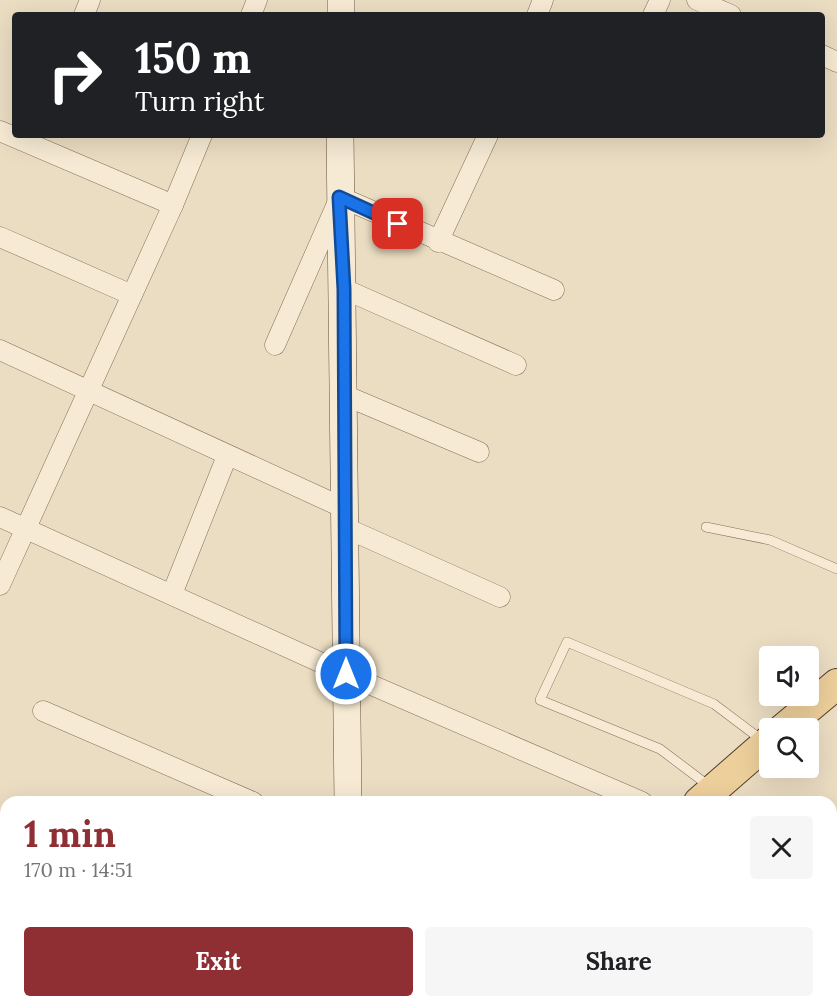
<!DOCTYPE html>
<html lang="en">
<head>
<meta charset="utf-8">
<style>
	:root { --surface:#fff; --page:#f6f6f6; --text:#202124; --muted:#757577; --accent:#8f2e33 }
	body { margin:0; font-family:Lora,serif; background:var(--page); color:var(--text); height:100vh; display:flex; flex-direction:column; font-size:22px; white-space:nowrap }
	* { box-sizing:border-box; margin:0 }
	p { font-size:20px; color:var(--muted) }
	.icon { flex:none; width:33px; height:33px; fill:none; stroke:currentColor; stroke-width:2; stroke-linecap:round; stroke-linejoin:round }
	.map { position:relative; flex:1; overflow:hidden }
	.side { position:absolute; left:0px; top:796px; width:837px; height:212px; display:flex; flex-direction:column; background:var(--surface); border-radius:18px 18px 0 0; box-shadow:0 6px 24px #0002 }
	.side>* { flex:none }
	.top-card { position:absolute; left:12px; top:12px; width:813px; height:126px; border-radius:6px; box-shadow:0 6px 24px #0002; background:#202124; color:#fff; overflow:hidden }
	.controls { position:absolute; left:759px; top:646px; display:grid; gap:12px }
	.controls a { display:grid; place-items:center; width:60px; height:60px; border-radius:6px; background:var(--surface); box-shadow:0 6px 24px #0002; font-size:30px }
	.pin { position:absolute; display:grid; place-items:center; width:51px; height:51px; color:#fff; margin:-26px; border-radius:12px; box-shadow:0 3px 9px #0006 }
	.me { position:absolute; width:66px; margin:-33px; rotate:0deg; stroke-linejoin:round; filter:drop-shadow(0 0 4px #0008) }
	.turn { display:flex; align-items:center; gap:21px; height:126px; padding:0 24px; font-size:27px }
	.turn .icon { width:78px; height:78px; stroke-width:2.5 }
	.turn b { display:block; font-size:42px; line-height:51px }
	.round { display:grid; place-items:center; flex:none; width:63px; height:63px; border-radius:6px; background:var(--page) }
	.overview { display:flex; align-items:center; justify-content:space-between; height:102px; padding:0 24px }
	h1 { font-size:36px; font-weight:700; line-height:45px; color:var(--accent) }
	.action { display:flex; gap:12px; margin-top:auto; padding:12px 24px }
	.action a { flex:1; height:69px; border-radius:6px; background:var(--accent); color:#fff; font-size:24px; font-weight:700; line-height:69px; text-align:center }
	.action a+a { background:var(--page); color:var(--text) }
	.map>svg:first-child { display:block }
	.lines { fill:none; stroke-linecap:round; stroke-linejoin:round }
	.service-casing { stroke:#846e5a; stroke-width:10 }
	.minor-casing { stroke:#846e5a; stroke-width:21 }
	.secondary-casing { stroke:#654f3d; stroke-width:28 }
	.primary-casing { stroke:#513d2e; stroke-width:32 }
	.service { stroke:#f6ead4; stroke-width:9 }
	.minor { stroke:#f6ead4; stroke-width:20 }
	.secondary { stroke:#f6ead4; stroke-width:27 }
	.primary { stroke:#edcf9b; stroke-width:30 }
	.route-casing { stroke:#114b97; stroke-width:15 }
	.route { stroke:#1a73e8; stroke-width:10 }
</style>
</head>
<body>
<div class="map">
<svg width="837" height="1007" viewBox="0 0 837 1007">
	<rect width="100%" height="100%" fill="#ebddc2"/>
	<g class="lines">
		<g class="service-casing">
			<g id="service">
				<polyline points="706,527 770,540 837,569"/>
				<polyline points="709,786 660,749 540,700 567,642 714,704 763,741"/>
			</g>
		</g>
		<g class="minor-casing">
			<g id="minor">
				<polyline points="697,0 731,15"/>
				<polyline points="84,15 90,0"/>
				<polyline points="251,15 257,0"/>
				<polyline points="537,15 543,0"/>
				<polyline points="653,15 660,0"/>
				<polyline points="822,55 837,62"/>
				<polyline points="0,131 173,205"/>
				<polyline points="0,237 132,295"/>
				<polyline points="438,242 488,135"/>
				<polyline points="344,289 516,365"/>
				<polyline points="275,345 340,197 554,290"/>
				<polyline points="0,350 346,509"/>
				<polyline points="344,395 479,452"/>
				<polyline points="0,517 346,674 642,802"/>
				<polyline points="346,528 500,597"/>
				<polyline points="0,585 173,205 202,135"/>
				<polyline points="172,594 227,456"/>
				<polyline points="43,711 253,802"/>
				<polyline points="0,856 6,858"/>
				<polyline points="831,941 837,943"/>
				<polyline points="0,995 6,997"/>
				<polyline points="17,1002 29,1007"/>
				<polyline points="326,1002 337,1007"/>
			</g>
		</g>
		<g class="secondary-casing">
			<g id="secondary">
				<polyline points="341,15 341,0"/>
				<polyline points="340,135 348,802"/>
				<polyline points="353,1002 354,1007"/>
			</g>
		</g>
		<g class="primary-casing">
			<g id="primary">
				<polyline points="783,729 837,684"/>
				<polyline points="699,802 770,740"/>
				<polyline points="464,1007 470,1002"/>
				<polyline points="490,1007 496,1002"/>
			</g>
		</g>
		<use href="#service" class="service"/>
		<use href="#minor" class="minor"/>
		<use href="#secondary" class="secondary"/>
		<use href="#primary" class="primary"/>
	</g>
	<g class="lines">
		<g class="route-casing">
			<polyline id="route" points="346,674 344,289 339,197 398,224"/>
		</g>
		<use href="#route" class="route"/>
	</g>
</svg>
<div class="controls">
<a><svg class="icon" aria-label="sound" viewBox="0 0 24 24"><path d="M4 9h4l5-4v14l-5-4H4zM17 9q2 3 0 6"/></svg></a>
<a><svg class="icon" aria-label="search" viewBox="0 0 24 24"><circle cx="10" cy="10" r="6"/><path d="M15 15l6 6"/></svg></a>
</div>
<div class="pin" style="left:398px;top:224px;background:#d93025"><svg class="icon" aria-label="arrive" viewBox="0 0 24 24"><path d="M6 21V4h12l-3 4 3 4H6"/></svg></div>
<svg class="me" style="left:346px;top:674px" viewBox="-20 -20 40 40"><circle r="17" fill="#1a73e8" stroke="#fff" stroke-width="3"/><path d="M0-11L8 9 0 5-8 9z" fill="#fff"/></svg>
<div class="top-card">
<div class="turn"><svg class="icon" aria-label="right" viewBox="0 0 24 24"><path d="M7 20v-9h11M14 6l5 5-5 5"/></svg><div><b>150 m</b>Turn right</div></div>
</div>
<section class="side">
<div class="overview"><div><h1>1 min</h1><p>170 m · 14:51</p></div><a class="round"><svg class="icon" aria-label="close" viewBox="0 0 24 24"><path d="M6 6l12 12M18 6L6 18"/></svg></a></div>
<div class="action"><a>Exit</a><a>Share</a></div>
</section>
</div>
</body>
</html>
